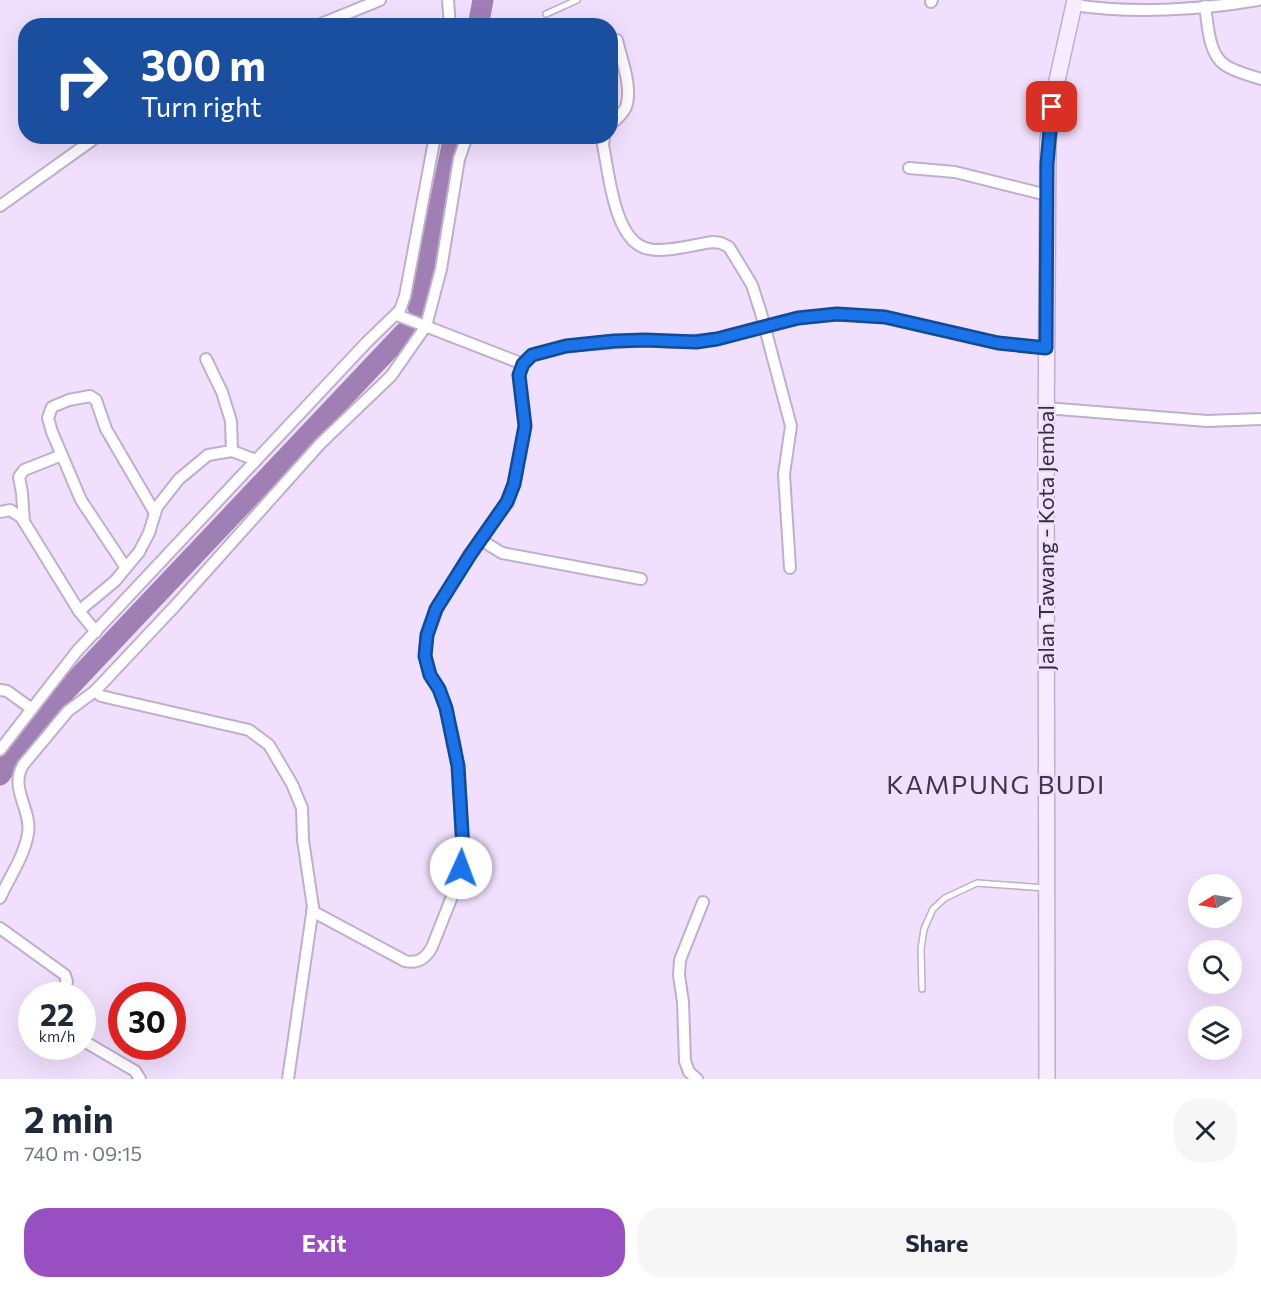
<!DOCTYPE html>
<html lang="en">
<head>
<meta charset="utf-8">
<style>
	:root { --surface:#fff; --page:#f6f6f7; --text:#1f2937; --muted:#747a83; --accent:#984fc2 }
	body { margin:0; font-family:Commissioner,sans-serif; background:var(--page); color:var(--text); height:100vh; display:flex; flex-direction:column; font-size:22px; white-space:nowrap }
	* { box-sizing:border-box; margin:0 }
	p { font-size:20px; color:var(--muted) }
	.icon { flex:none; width:33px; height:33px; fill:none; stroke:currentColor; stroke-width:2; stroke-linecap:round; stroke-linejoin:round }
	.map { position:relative; height:1079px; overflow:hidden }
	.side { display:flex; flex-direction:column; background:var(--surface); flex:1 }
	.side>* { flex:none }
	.top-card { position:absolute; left:18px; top:18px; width:600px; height:126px; border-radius:24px; box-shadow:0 6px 24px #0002; background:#1a4fa0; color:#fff; overflow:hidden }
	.needle { width:39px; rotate:259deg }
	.fabs { position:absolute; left:1188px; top:874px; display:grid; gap:12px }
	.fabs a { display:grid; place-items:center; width:54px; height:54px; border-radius:50%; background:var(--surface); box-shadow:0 6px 24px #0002; font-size:30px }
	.speed { position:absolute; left:18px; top:982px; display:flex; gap:12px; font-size:30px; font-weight:700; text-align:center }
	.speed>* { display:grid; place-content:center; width:78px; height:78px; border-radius:50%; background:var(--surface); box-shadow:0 6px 24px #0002; line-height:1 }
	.speed small { font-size:15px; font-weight:400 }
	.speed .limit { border:9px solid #d22; background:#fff; color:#111 }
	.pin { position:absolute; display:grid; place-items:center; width:51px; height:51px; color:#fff; margin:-26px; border-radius:12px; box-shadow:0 3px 9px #0006 }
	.me { position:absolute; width:66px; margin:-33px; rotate:2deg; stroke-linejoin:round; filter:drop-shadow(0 0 4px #0008) }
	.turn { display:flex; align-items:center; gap:21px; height:126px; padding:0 24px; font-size:27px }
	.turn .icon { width:78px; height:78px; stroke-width:2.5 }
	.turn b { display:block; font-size:42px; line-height:51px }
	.round { display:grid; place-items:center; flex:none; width:63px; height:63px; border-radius:24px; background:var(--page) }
	.head { display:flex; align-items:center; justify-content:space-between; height:102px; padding:0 24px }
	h1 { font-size:36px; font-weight:700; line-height:45px }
	.primary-button { display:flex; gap:12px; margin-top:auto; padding:12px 24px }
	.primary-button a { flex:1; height:69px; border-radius:24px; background:var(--accent); color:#fff; font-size:24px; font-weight:700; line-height:69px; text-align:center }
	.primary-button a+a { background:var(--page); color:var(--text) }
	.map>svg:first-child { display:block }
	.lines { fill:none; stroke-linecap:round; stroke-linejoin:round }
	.river { stroke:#a07fb5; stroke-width:21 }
	.lane-casing { stroke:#bfafcb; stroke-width:8 }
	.street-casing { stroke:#bfafcb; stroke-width:14 }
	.secondary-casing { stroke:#bfafcb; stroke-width:18 }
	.lane { stroke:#fff; stroke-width:5 }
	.street { stroke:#fff; stroke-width:10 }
	.secondary { stroke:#f7ecfe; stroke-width:15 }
	.route-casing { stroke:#114b97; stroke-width:15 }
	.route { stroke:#1a73e8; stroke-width:10 }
	.labels { text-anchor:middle; stroke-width:5; stroke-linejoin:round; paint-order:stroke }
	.street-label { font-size:22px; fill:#352f3a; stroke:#f1e0fd }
	.quarter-label { font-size:26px; letter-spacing:1.5px; fill:#43354c; stroke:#f1e0fd }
</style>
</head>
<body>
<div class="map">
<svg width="1261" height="1079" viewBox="0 0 1261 1079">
	<rect width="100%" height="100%" fill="#f1e0fd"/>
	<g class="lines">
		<g class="river">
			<polyline points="478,26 483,0"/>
			<polyline points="418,307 454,136"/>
			<polyline points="0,775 58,699 405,332"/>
		</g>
		<g class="lane-casing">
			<g id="lane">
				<polyline points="546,14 577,0"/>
				<polyline points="922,989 921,949 924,929 933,909 945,898 977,883 1045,888"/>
			</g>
		</g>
		<g class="street-casing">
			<g id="street">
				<polyline points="448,0 450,26"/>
				<polyline points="931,2 932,0"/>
				<path d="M 1074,5 C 1132,14 1200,10 1258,0"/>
				<path d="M 1205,6 C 1208,24 1208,54 1225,65 C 1235,72 1249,75 1261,79"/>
				<polyline points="316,26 380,0"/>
				<path d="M 610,125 C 616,120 623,113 626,107 C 633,87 621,59 617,40"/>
				<path d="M 604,136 L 603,145 C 609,173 614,243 649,249 C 666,253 695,244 713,242 L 721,243 L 729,247 L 752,285 L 761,313 L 791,426 L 784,474 L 790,568"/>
				<polyline points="909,168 955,172 1047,195"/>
				<polyline points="0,206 98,136"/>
				<polyline points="397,315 523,364"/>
				<polyline points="206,359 222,392 231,421 232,451"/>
				<polyline points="1046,408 1207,421 1261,419"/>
				<polyline points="0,512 10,510 21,517 79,611 96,632"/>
				<polyline points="24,522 22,493 19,477 24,470 62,455"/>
				<polyline points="481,540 502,553 641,579"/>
				<polyline points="126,568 81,500 52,432 48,418 52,407 69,400 90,396 96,400 106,429 155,513"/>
				<polyline points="79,611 115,581 139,552 149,533 157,507 179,479 208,455 232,451 256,460"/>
				<polyline points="0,690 7,691 32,709"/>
				<polyline points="95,691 101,696 249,730 269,745 292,784 302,808 303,840 313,907 288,1079"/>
				<polyline points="0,750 77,651 367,342 400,310 405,296 435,136"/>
				<path d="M 0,898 C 9,878 25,855 28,833 C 32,810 9,788 23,765 L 68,711 L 95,691 L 175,606 L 320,444 L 391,376 L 426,326 L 441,269 L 459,159 L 467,136"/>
				<path d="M 312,911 L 405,961 C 418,964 426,958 432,947 L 455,889 L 461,868 L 463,849 L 458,766 L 454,741 L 446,709 L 439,689 L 430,675 L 425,656 L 427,635 L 437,609 L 469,555 L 507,503 L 514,484 L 525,426 L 519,375 L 523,364 L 532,355 L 566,346 L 645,340 L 673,342 L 717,339 L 798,318 L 837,314 L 885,317 L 998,343 L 1046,348"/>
				<polyline points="0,928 65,975 67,982 57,996"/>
				<polyline points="82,1040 135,1071 140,1079"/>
				<polyline points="697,1079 689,1072 685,1061 683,1002 679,975 680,960 703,902"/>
			</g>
		</g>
		<g class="secondary-casing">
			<polyline id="secondary" points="1047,1079 1046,446 1048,141 1054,94 1075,0"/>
		</g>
		<use href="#lane" class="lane"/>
		<use href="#street" class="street"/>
		<use href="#secondary" class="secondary"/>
	</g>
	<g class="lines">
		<g class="route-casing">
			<polyline id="route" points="461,868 463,849 458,766 446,708 439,689 430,675 425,656 427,635 436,609 470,555 507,502 514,484 525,426 519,375 523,364 532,355 566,346 614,341 645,340 696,342 717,339 798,318 837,314 885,317 998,343 1046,348 1047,164 1052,107"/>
		</g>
		<use href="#route" class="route"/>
	</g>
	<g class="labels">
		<g class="street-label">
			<text transform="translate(1046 538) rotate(-90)" y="8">Jalan Tawang - Kota Jembal</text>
		</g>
		<g class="quarter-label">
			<text x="996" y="794">KAMPUNG BUDI</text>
		</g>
	</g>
</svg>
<div class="fabs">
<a><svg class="needle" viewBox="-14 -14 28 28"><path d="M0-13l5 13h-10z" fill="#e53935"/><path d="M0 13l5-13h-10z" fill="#747a83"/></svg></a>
<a><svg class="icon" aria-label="search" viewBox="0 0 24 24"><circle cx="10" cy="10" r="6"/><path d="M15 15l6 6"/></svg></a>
<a><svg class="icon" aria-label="layers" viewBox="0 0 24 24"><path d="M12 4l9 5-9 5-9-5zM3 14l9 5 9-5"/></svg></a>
</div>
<div class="speed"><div>22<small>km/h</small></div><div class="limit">30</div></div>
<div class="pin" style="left:1052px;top:107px;background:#d93025"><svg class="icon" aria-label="arrive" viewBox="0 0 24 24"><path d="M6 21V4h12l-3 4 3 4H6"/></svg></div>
<svg class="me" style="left:461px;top:868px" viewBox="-20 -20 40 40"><circle r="19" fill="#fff"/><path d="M0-13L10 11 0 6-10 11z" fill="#1a73e8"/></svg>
<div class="top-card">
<div class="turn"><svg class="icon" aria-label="right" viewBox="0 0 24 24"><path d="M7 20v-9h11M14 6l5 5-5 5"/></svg><div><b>300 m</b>Turn right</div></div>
</div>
</div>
<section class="side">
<div class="head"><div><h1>2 min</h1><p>740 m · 09:15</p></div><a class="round"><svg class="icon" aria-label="close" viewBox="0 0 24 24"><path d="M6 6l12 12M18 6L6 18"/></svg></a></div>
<div class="primary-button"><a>Exit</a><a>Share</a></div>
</section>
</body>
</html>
